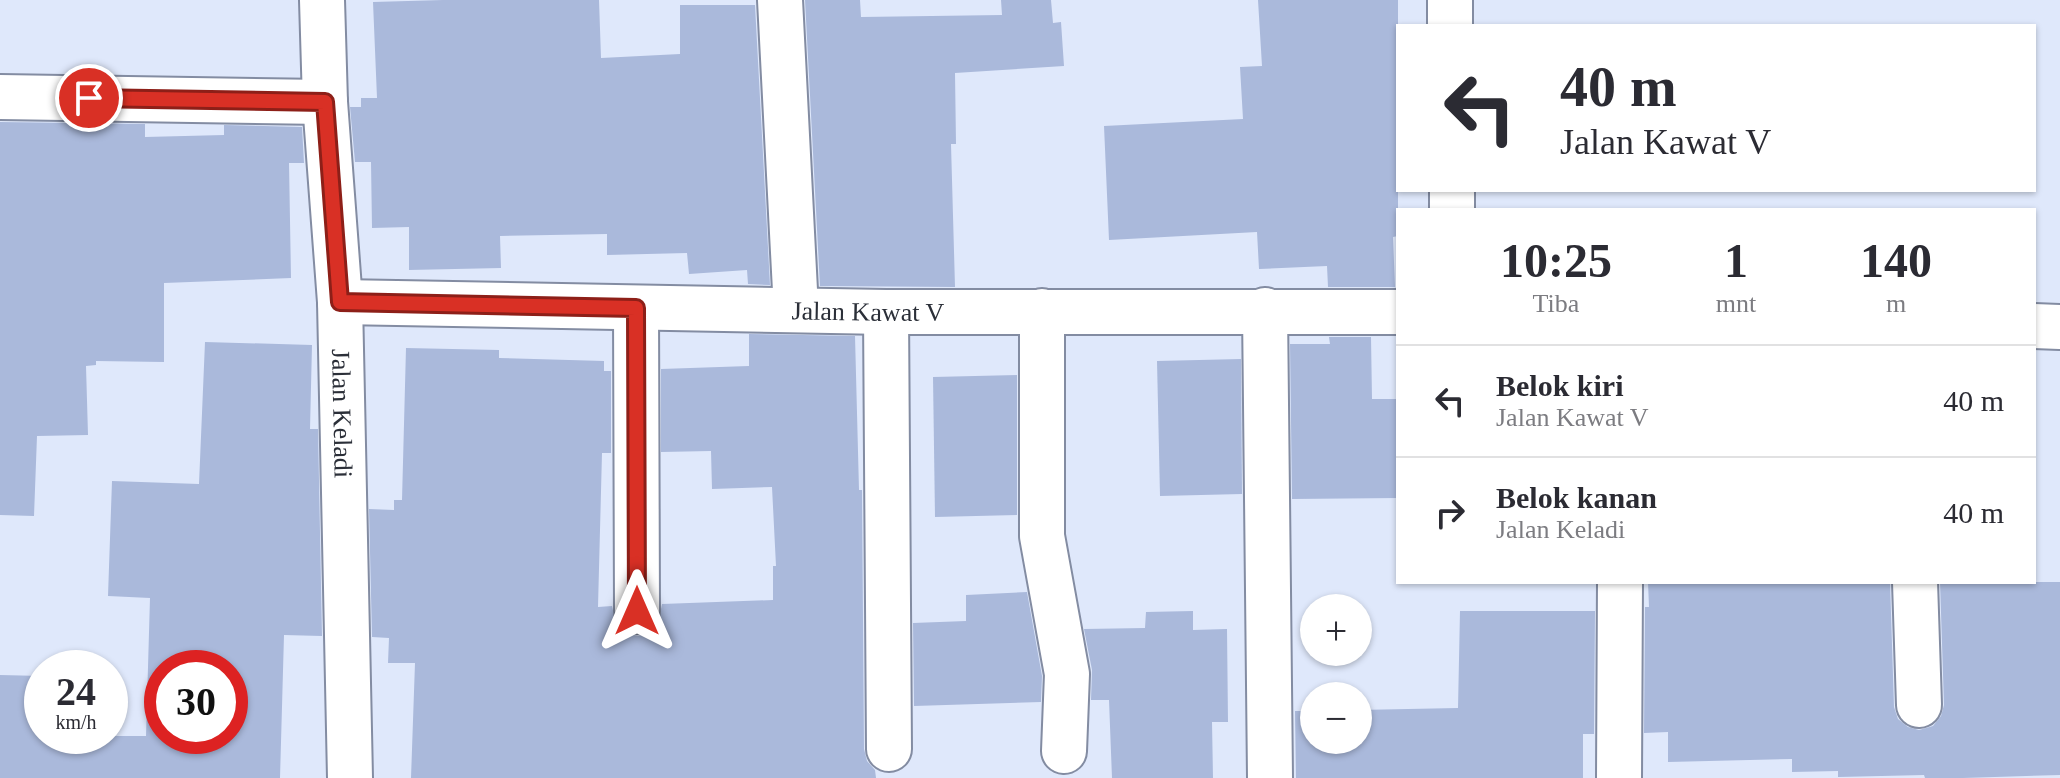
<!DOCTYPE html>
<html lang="id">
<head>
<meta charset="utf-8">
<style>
	:root { --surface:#fff; --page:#f7f7f7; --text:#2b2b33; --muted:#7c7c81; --line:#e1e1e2 }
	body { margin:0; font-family:Georgia,serif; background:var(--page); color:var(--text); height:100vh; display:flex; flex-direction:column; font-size:30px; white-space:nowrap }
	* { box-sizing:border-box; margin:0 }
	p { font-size:26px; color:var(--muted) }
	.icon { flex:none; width:44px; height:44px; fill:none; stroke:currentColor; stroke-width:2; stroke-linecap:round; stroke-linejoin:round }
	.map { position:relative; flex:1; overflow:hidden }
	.drawer { position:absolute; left:1396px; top:208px; width:640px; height:376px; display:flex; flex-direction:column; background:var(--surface); border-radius:0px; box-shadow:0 2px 6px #0004 }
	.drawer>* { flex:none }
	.guide { position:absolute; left:1396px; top:24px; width:640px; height:168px; border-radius:0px; box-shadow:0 2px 6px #0004; background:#fff; color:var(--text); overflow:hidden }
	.fabs { position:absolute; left:1300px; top:594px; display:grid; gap:16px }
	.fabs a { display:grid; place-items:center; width:72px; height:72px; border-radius:50%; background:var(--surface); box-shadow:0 2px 6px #0004; font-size:40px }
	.speed { position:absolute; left:24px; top:650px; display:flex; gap:16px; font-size:40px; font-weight:700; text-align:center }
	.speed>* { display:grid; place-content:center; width:104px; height:104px; border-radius:50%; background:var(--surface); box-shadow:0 2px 6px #0004; line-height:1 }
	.speed small { font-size:20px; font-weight:400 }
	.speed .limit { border:12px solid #d22; background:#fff; color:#111 }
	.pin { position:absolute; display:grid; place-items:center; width:68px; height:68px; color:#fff; margin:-34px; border:4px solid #fff; border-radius:50%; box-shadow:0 2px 8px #0007 }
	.me { position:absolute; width:88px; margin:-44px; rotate:0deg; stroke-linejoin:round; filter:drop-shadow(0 0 6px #0008) }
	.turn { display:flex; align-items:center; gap:28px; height:168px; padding:0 32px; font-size:36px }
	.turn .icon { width:104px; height:104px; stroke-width:2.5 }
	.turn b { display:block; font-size:56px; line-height:68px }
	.eta { display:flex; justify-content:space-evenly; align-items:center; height:136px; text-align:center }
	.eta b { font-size:48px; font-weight:700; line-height:56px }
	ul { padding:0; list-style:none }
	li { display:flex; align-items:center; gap:24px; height:112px; padding:0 32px; border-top:2px solid var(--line) }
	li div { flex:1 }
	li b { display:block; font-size:30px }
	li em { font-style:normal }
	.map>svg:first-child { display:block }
	.building { fill:#aab9db; fill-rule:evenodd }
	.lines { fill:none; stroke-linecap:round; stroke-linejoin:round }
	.minor-casing { stroke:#838ca2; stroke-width:48 }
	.minor { stroke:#fff; stroke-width:44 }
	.route-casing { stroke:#8d1f18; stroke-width:20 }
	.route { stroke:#d93025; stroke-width:14 }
	.labels { text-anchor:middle; stroke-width:6; stroke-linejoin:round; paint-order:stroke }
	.street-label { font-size:26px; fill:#2b2f38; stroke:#dfe8fb }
</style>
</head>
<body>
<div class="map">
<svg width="2060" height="778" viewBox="0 0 2060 778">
	<rect width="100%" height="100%" fill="#dfe8fb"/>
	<g class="building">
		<polygon points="443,0 599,0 601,58 680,54 680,5 755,5 770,285 748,284 747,270 689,274 687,253 607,255 607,234 500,236 501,268 409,270 409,227 372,228 371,162 355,162 350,107 361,107 361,98 377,98 373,2"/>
		<polygon points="805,0 860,0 861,17 1002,15 1001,0 1051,0 1053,23 1061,22 1064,66 955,73 956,144 951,144 955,287 820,286"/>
		<polygon points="1258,0 1398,0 1398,236 1393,237 1395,287 1328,287 1327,266 1259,269 1257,232 1109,240 1104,126 1243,119 1240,67 1262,66"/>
		<polygon points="0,122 145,124 145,137 224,135 224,125 302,127 304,163 289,163 291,278 164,283 164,362 96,361 96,365 86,366 88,435 37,436 34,516 0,515"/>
		<polygon points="749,334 855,336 859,490 862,490 864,749 867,761 875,770 876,778 411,778 415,663 388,663 389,638 372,637 369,509 394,510 394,500 402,500 406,348 499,350 499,358 604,361 604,371 611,371 611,453 602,453 598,607 612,606 616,624 625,633 638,636 650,632 658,624 662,604 773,600 773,566 776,566 772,487 712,489 711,451 661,452 661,369 749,366"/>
		<polygon points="1329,337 1371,337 1372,399 1398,399 1398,498 1292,499 1290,344 1330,344"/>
		<path d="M 205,342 L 312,345 L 310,429 L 318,429 L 322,636 L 284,635 L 280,778 L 0,778 L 0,675 L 42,676 L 42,736 L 146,736 L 150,598 L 108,596 L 112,481 L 199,484 ZM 162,668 L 230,668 L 230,736 L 162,736 Z"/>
		<polygon points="1241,359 1242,494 1160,496 1157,361"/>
		<polygon points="1017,375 1017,515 935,517 933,377"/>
		<polygon points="1648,582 1890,582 1894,707 1898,719 1908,727 1919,730 1933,726 1941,716 1944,705 1940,582 2060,582 2060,775 1963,778 1925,778 1924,775 1838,777 1838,771 1792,772 1792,759 1668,762 1668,732 1644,733 1645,607 1649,607"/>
		<polygon points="1027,592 1042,676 1041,702 914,706 913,623 966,621 966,595"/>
		<polygon points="1193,611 1193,630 1227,629 1228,722 1212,722 1213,778 1112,778 1109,700 1091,700 1092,670 1084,629 1145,628 1146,612"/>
		<polygon points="1460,611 1595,611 1594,734 1583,734 1583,778 1296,778 1295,711 1314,711 1314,740 1358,740 1358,710 1458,708"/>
	</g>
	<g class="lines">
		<g class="minor-casing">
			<g id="minor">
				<path id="s1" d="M 322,0 L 325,102 L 340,302 L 350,778"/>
				<polyline points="780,0 796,310"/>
				<polyline points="1450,0 1450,26"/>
				<polyline points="0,97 325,102"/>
				<polyline points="1452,190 1452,210"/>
				<path id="s2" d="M 340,302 L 886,312 L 1398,312"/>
				<polyline points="636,308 637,611"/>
				<polyline points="1265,310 1270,778"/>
				<polyline points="1042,311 1042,536 1067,674 1064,751"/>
				<polyline points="886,312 889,749"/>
				<polyline points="2034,326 2060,327"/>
				<polyline points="1915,582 1919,705"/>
				<polyline points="1619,778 1620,582"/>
			</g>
		</g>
		<use href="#minor" class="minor"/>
	</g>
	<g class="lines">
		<g class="route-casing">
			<polyline id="route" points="89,98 325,102 340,302 636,308 637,611"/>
		</g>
		<use href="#route" class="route"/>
	</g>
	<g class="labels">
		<g class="street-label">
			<text dy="9" stroke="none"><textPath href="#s2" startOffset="528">Jalan Kawat V</textPath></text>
			<text dy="9" stroke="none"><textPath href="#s1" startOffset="414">Jalan Keladi</textPath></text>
		</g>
	</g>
</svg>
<div class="fabs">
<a>+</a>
<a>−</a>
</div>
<div class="speed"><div>24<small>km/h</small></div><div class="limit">30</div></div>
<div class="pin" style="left:89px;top:98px;background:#d93025"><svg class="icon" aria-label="arrive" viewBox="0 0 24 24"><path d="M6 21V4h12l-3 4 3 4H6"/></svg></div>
<svg class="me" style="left:637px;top:611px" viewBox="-20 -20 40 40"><path d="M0-17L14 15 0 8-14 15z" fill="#d93025" stroke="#fff" stroke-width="4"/></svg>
<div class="guide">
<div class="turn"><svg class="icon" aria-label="left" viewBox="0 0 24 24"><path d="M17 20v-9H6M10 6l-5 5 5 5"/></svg><div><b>40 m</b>Jalan Kawat V</div></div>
</div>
<section class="drawer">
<div class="eta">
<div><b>10:25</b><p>Tiba</p></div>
<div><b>1</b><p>mnt</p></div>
<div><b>140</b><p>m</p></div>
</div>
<ul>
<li><svg class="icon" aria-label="left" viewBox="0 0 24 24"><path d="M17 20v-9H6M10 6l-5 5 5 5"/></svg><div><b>Belok kiri</b><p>Jalan Kawat V</p></div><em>40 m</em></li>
<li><svg class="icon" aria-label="right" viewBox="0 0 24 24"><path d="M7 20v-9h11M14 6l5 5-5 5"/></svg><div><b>Belok kanan</b><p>Jalan Keladi</p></div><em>40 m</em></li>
</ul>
</section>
</div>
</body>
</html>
